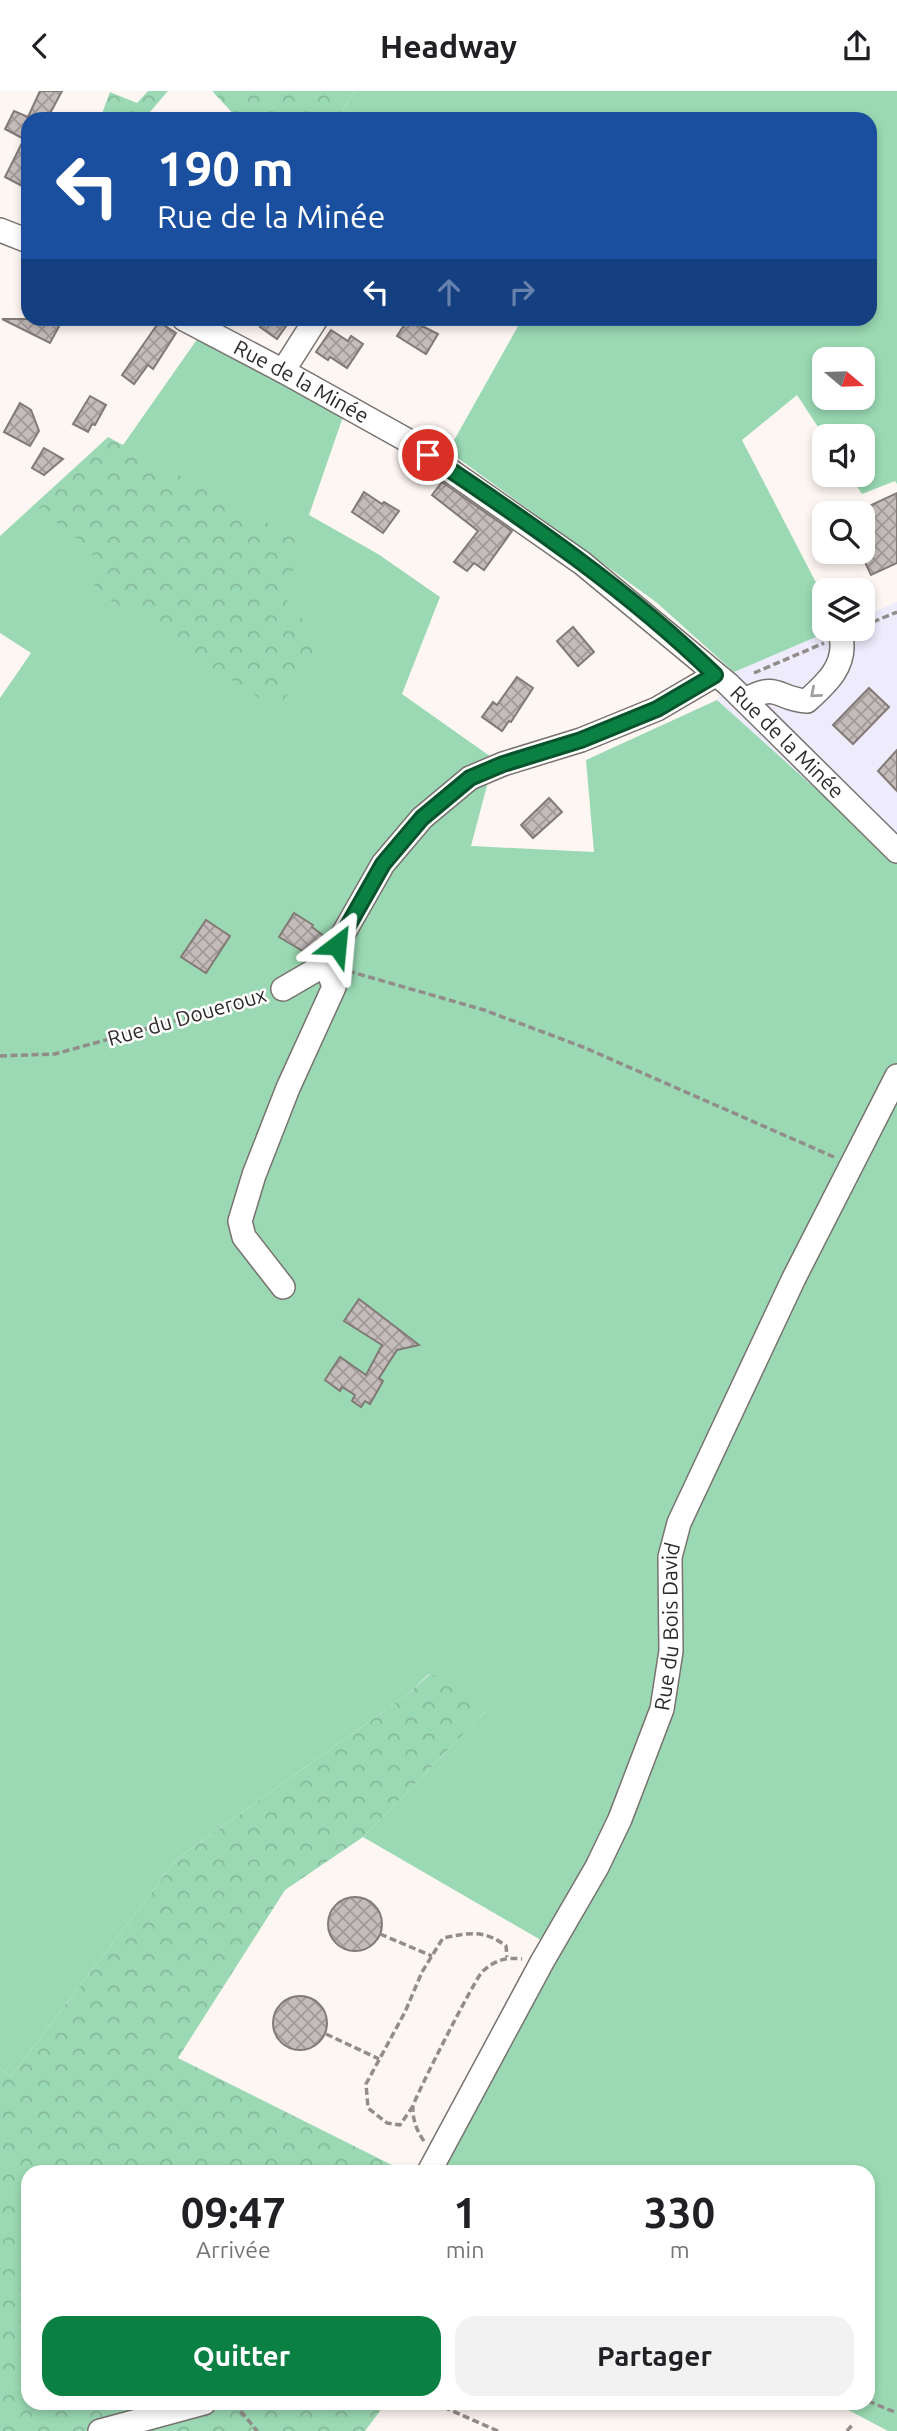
<!DOCTYPE html>
<html lang="fr">
<head>
<meta charset="utf-8">
<style>
	:root { --surface:#fff; --page:#f2f2f2; --text:#202124; --muted:#757577; --accent:#0b8043 }
	body { margin:0; font-family:Ubuntu,sans-serif; background:var(--page); color:var(--text); height:100vh; display:flex; flex-direction:column; font-size:26px; white-space:nowrap }
	* { box-sizing:border-box; margin:0 }
	p { font-size:23px; color:var(--muted) }
	.icon { flex:none; width:38px; height:38px; fill:none; stroke:currentColor; stroke-width:2; stroke-linecap:round; stroke-linejoin:round }
	.map { position:relative; flex:1; overflow:hidden }
	.details { position:absolute; left:21px; top:2074px; width:854px; height:245px; display:flex; flex-direction:column; background:var(--surface); border-radius:21px; box-shadow:0 4px 10px #0003 }
	.details>* { flex:none }
	.hud { position:absolute; left:21px; top:21px; width:856px; height:214px; border-radius:21px; box-shadow:0 4px 10px #0003; background:#1a4fa0; color:#fff; overflow:hidden }
	.needle { width:46px; rotate:109deg }
	.buttons { position:absolute; left:812px; top:256px; display:grid; gap:14px }
	.buttons a { display:grid; place-items:center; width:63px; height:63px; border-radius:14px; background:var(--surface); box-shadow:0 4px 10px #0003; font-size:35px }
	.pin { position:absolute; display:grid; place-items:center; width:60px; height:60px; color:#fff; margin:-30px; border:4px solid #fff; border-radius:50%; box-shadow:0 2px 7px #0007 }
	.me { position:absolute; width:77px; margin:-38px; rotate:29deg; stroke-linejoin:round; filter:drop-shadow(0 0 5px #0008) }
	.turn { display:flex; align-items:center; gap:24px; height:147px; padding:0 21px; font-size:32px }
	.turn .icon { width:91px; height:91px; stroke-width:2.5 }
	.turn b { display:block; font-size:49px; line-height:60px }
	.lanes { display:flex; align-items:center; height:66px; padding:0 21px; background:#0003; justify-content:center; gap:35px; direction:ltr }
	.lanes .off { opacity:.35 }
	.eta { display:flex; justify-content:space-evenly; align-items:center; height:119px; text-align:center }
	.eta b { font-size:42px; font-weight:600; line-height:49px }
	.button { display:flex; gap:14px; margin-top:auto; padding:14px 21px }
	.button a { flex:1; height:80px; border-radius:21px; background:var(--accent); color:#fff; font-size:28px; font-weight:600; line-height:80px; text-align:center }
	.button a+a { background:var(--page); color:var(--text) }
	header { display:flex; justify-content:space-between; align-items:center; height:91px; padding:0 21px; background:var(--surface); font-size:32px; font-weight:600 }
	.map>svg:first-child { display:block }
	.commercial { fill:#eeebfd }
	.grass { fill:#9ad9b3; fill-rule:evenodd }
	.forest { fill:url(#forest-crowns) }
	.building { fill:url(#building-cross-hatch); stroke:#817a77; stroke-width:2 }
	.lines { fill:none; stroke-linecap:round; stroke-linejoin:round }
	.minor-casing { stroke:#797370; stroke-width:26 }
	.path { stroke:#928d8a; stroke-width:3.5; stroke-dasharray:7 3.5; stroke-linecap:butt }
	.minor { stroke:#fff; stroke-width:23 }
	.oneway { stroke:#a1a09f }
	.route-casing { stroke:#07532c; stroke-width:18 }
	.route { stroke:#0b8043; stroke-width:12 }
	.labels { text-anchor:middle; stroke-width:5; stroke-linejoin:round; paint-order:stroke }
	.street-label { font-size:21px; fill:#2e2b29; stroke:#fff }
</style>
</head>
<body>
<header><svg class="icon" aria-label="back" viewBox="0 0 24 24"><path d="M15 5l-7 7 7 7"/></svg>Headway<svg class="icon" aria-label="share" viewBox="0 0 24 24"><path d="M12 15V3M7 8l5-5 5 5M5 13v7h14v-7"/></svg></header>
<div class="map">
<svg width="897" height="2340" viewBox="0 0 897 2340">
	<defs>
		<pattern id="forest-crowns" width="20" height="18" patternUnits="userSpaceOnUse" patternTransform="scale(1.75)"><rect width="20" height="18" fill="#9ad9b3"/><path d="M2 6a3 3 0 1 1 6 0M12 15a3 3 0 1 1 6 0" fill="none" stroke="#85ba9a"/></pattern>
		<pattern id="building-cross-hatch" width="8" height="8" patternUnits="userSpaceOnUse" patternTransform="scale(1.75)"><rect width="8" height="8" fill="#c4bcba"/><path d="M0 0l8 8M0 8l8-8" fill="none" stroke="#a09997"/></pattern>
	</defs>
	<rect width="100%" height="100%" fill="#fef6f3"/>
	<polygon class="commercial" points="897,511 897,759 892,767 717,609 734,581 837,537 863,537 863,526"/>
	<g class="grass">
		<path d="M 355,0 L 897,0 L 897,393 L 895,390 L 862,403 L 849,383 L 863,383 L 863,345 L 824,345 L 797,304 L 742,349 L 824,507 L 824,537 L 837,537 L 734,581 L 656,511 L 448,360 L 522,228 L 870,228 L 870,28 L 336,28 ZM 824,268 L 863,268 L 863,306 L 824,306 Z"/>
		<polygon points="198,247 344,323 309,424 378,463 440,506 402,603 494,668 471,755 594,761 586,669 717,609 897,771 897,2340 888,2340 835,2312 868,2312 868,2081 436,2081 558,1859 363,1746 485,1621 429,1583 409,1602 177,1768 11,1985 0,1977 0,607 31,562 0,542 0,445 106,348 123,354"/>
	</g>
	<g class="forest">
		<polygon points="148,0 168,0 144,28 100,28 110,1 137,12"/>
		<polygon points="212,0 355,0 336,28 238,28"/>
		<polygon points="108,346 301,450 285,507 326,556 276,618 95,499 92,460 39,417"/>
		<polygon points="430,1583 471,1596 485,1621 363,1746 285,1799 178,1967 406,2081 28,2081 28,2312 386,2312 365,2340 0,2340 0,1977 11,1985 177,1768 409,1602"/>
	</g>
	<g class="building">
		<polygon points="40,0 62,0 47,28 28,28 28,98 5,86 24,48 5,38 14,20 28,26"/>
		<polygon points="2,228 63,228 50,252"/>
		<polygon points="266,228 291,228 277,248 260,236"/>
		<polygon points="408,228 438,243 426,263 397,245"/>
		<polygon points="159,231 176,242 153,278 148,274 134,293 122,284"/>
		<polygon points="331,239 348,250 351,245 363,253 347,277 330,266 328,269 316,261"/>
		<polygon points="90,305 106,314 95,334 92,333 88,341 73,333"/>
		<polygon points="20,312 31,319 39,340 30,355 4,341"/>
		<polygon points="44,357 63,368 44,384 32,377"/>
		<polygon points="442,391 512,440 484,479 474,472 467,480 454,471 478,440 432,404"/>
		<polygon points="364,401 382,413 384,411 399,420 383,442 352,421"/>
		<polygon points="897,402 897,472 871,484 863,467 863,418"/>
		<polygon points="573,536 594,561 578,575 557,550"/>
		<polygon points="517,586 533,597 511,631 509,630 502,640 482,626 493,611 497,614"/>
		<polygon points="869,597 889,616 853,653 833,634"/>
		<polygon points="897,659 897,700 878,680"/>
		<polygon points="549,707 562,721 533,747 521,734"/>
		<polygon points="294,822 313,834 312,836 325,846 311,865 279,846"/>
		<polygon points="206,829 230,845 206,882 181,866"/>
		<polygon points="359,1208 419,1254 397,1259 379,1287 383,1290 370,1313 365,1310 361,1316 352,1310 355,1304 342,1296 340,1300 325,1289 340,1266 366,1284 382,1254 344,1230"/>
		<circle cx="355" cy="1833" r="27"/>
		<circle cx="300" cy="1932" r="27"/>
	</g>
	<g class="lines">
		<g class="minor-casing">
			<g id="minor">
				<polyline points="0,139 28,150"/>
				<path id="s1" d="M 184,228 L 283,280 L 405,348 L 582,472 L 728,593 L 897,760"/>
				<polyline points="283,280 316,228"/>
				<path d="M 745,609 C 780,590 775,608 807,610 C 827,592 847,574 841,545"/>
				<polyline points="283,898 326,873 383,773 422,727 470,687 503,673 581,649 657,618 715,584"/>
				<polyline points="283,1196 244,1146 240,1130 254,1084 288,997 334,896 326,873"/>
				<path id="s2" d="M 429,2081 L 542,1871 L 597,1776 L 620,1728 L 662,1618 L 671,1560 L 670,1466 L 679,1432 L 794,1187 L 897,985"/>
				<polyline points="100,2340 204,2312"/>
			</g>
		</g>
		<g class="path">
			<polyline points="863,535 897,521"/>
			<polyline points="754,582 824,552"/>
			<polyline points="348,880 484,919 583,956 834,1066"/>
			<polyline points="0,965 55,963 178,929 229,918 264,905"/>
			<polyline points="380,1843 432,1865"/>
			<polyline points="326,1943 379,1968"/>
			<path d="M 413,2015 L 400,2034 L 387,2032 L 368,2017 L 366,1993 L 405,1921 L 422,1881 L 443,1847 C 468,1842 484,1838 506,1855 L 507,1866"/>
			<path d="M 424,2050 C 417,2041 412,2027 413,2015 C 415,2006 476,1885 483,1880 C 495,1869 506,1866 522,1868"/>
			<polyline points="868,2310 897,2322"/>
			<polyline points="234,2312 257,2340"/>
			<polyline points="434,2312 498,2340"/>
			<polyline points="847,2340 854,2332"/>
		</g>
		<use href="#minor" class="minor"/>
	</g>
	<defs><path id="oneway-chevron" d="M-2-3.5L2.5 0L-2 3.5" fill="none" stroke-width="1.6" stroke-linecap="round" stroke-linejoin="round" transform="scale(1.75)"/></defs>
	<use class="oneway" href="#oneway-chevron" transform="translate(815 602) rotate(139)"/>
	<g class="lines">
		<g class="route-casing">
			<path id="route" d="M 337,854 L 383,773 L 422,727 L 470,687 L 503,673 L 581,649 L 657,618 L 715,584 C 629,500 528,431 428,364"/>
		</g>
		<use href="#route" class="route"/>
	</g>
	<g class="labels">
		<g class="street-label">
			<text dy="7" stroke="none"><textPath href="#s1" startOffset="133">Rue de la Minée</textPath></text>
			<text dy="7" stroke="none"><textPath href="#s1" startOffset="740">Rue de la Minée</textPath></text>
			<text transform="translate(187 926) rotate(-16)" y="7">Rue du Doueroux</text>
			<text dy="7" stroke="none"><textPath href="#s2" startOffset="602">Rue du Bois David</textPath></text>
		</g>
	</g>
</svg>
<div class="buttons">
<a><svg class="needle" viewBox="-14 -14 28 28"><path d="M0-13l5 13h-10z" fill="#e53935"/><path d="M0 13l5-13h-10z" fill="#757577"/></svg></a>
<a><svg class="icon" aria-label="sound" viewBox="0 0 24 24"><path d="M4 9h4l5-4v14l-5-4H4zM17 9q2 3 0 6"/></svg></a>
<a><svg class="icon" aria-label="search" viewBox="0 0 24 24"><circle cx="10" cy="10" r="6"/><path d="M15 15l6 6"/></svg></a>
<a><svg class="icon" aria-label="layers" viewBox="0 0 24 24"><path d="M12 4l9 5-9 5-9-5zM3 14l9 5 9-5"/></svg></a>
</div>
<div class="pin" style="left:428px;top:364px;background:#d93025"><svg class="icon" aria-label="arrive" viewBox="0 0 24 24"><path d="M6 21V4h12l-3 4 3 4H6"/></svg></div>
<svg class="me" style="left:337px;top:854px" viewBox="-20 -20 40 40"><path d="M0-17L14 15 0 8-14 15z" fill="#0b8043" stroke="#fff" stroke-width="4"/></svg>
<div class="hud">
<div class="turn"><svg class="icon" aria-label="left" viewBox="0 0 24 24"><path d="M17 20v-9H6M10 6l-5 5 5 5"/></svg><div><b>190 m</b>Rue de la Minée</div></div>
<div class="lanes"><svg class="icon" aria-label="left" viewBox="0 0 24 24"><path d="M17 20v-9H6M10 6l-5 5 5 5"/></svg><svg class="icon off" aria-label="ahead" viewBox="0 0 24 24"><path d="M12 20V5M6 11l6-6 6 6"/></svg><svg class="icon off" aria-label="right" viewBox="0 0 24 24"><path d="M7 20v-9h11M14 6l5 5-5 5"/></svg></div>
</div>
<section class="details">
<div class="eta">
<div><b>09:47</b><p>Arrivée</p></div>
<div><b>1</b><p>min</p></div>
<div><b>330</b><p>m</p></div>
</div>
<div class="button"><a>Quitter</a><a>Partager</a></div>
</section>
</div>
</body>
</html>
